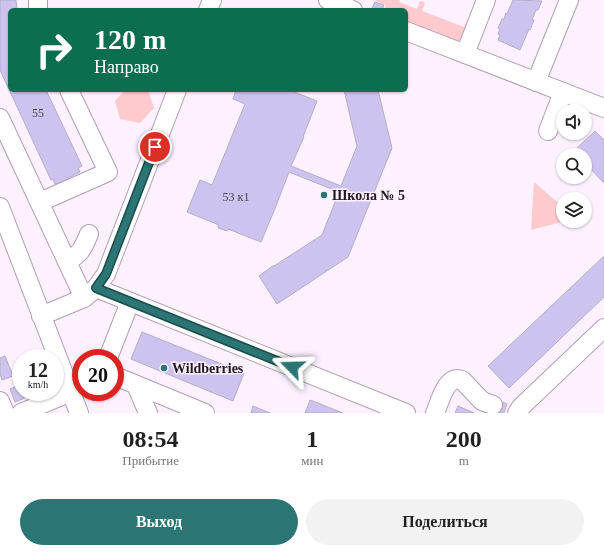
<!DOCTYPE html>
<html lang="ru">
<head>
<meta charset="utf-8">
<style>
	:root { --surface:#fff; --page:#f2f2f2; --text:#222; --muted:#767676; --accent:#2b7574 }
	body { margin:0; font-family:Georgia,serif; background:var(--page); color:var(--text); height:100vh; display:flex; flex-direction:column; font-size:15px; white-space:nowrap }
	* { box-sizing:border-box; margin:0 }
	p { font-size:13px; color:var(--muted) }
	.icon { flex:none; width:22px; height:22px; fill:none; stroke:currentColor; stroke-width:2; stroke-linecap:round; stroke-linejoin:round }
	.map { position:relative; height:413px; overflow:hidden }
	.sheet { display:flex; flex-direction:column; background:var(--surface); flex:1 }
	.sheet>* { flex:none }
	.banner { position:absolute; left:8px; top:8px; width:400px; height:84px; border-radius:6px; box-shadow:0 1px 3px #0004; background:#0b6e4f; color:#fff; overflow:hidden }
	.fabs { position:absolute; left:556px; top:104px; display:grid; gap:8px }
	.fabs a { display:grid; place-items:center; width:36px; height:36px; border-radius:50%; background:var(--surface); box-shadow:0 1px 3px #0004; font-size:20px }
	.speed { position:absolute; left:12px; top:349px; display:flex; gap:8px; font-size:20px; font-weight:700; text-align:center }
	.speed>* { display:grid; place-content:center; width:52px; height:52px; border-radius:50%; background:var(--surface); box-shadow:0 1px 3px #0004; line-height:1 }
	.speed small { font-size:10px; font-weight:400 }
	.speed .limit { border:6px solid #d22; background:#fff; color:#111 }
	.pin { position:absolute; display:grid; place-items:center; width:34px; height:34px; color:#fff; margin:-17px; border:2px solid #fff; border-radius:50%; box-shadow:0 1px 4px #0007 }
	.me { position:absolute; width:44px; margin:-22px; rotate:292deg; stroke-linejoin:round; filter:drop-shadow(0 0 3px #0008) }
	.turn { display:flex; align-items:center; gap:14px; height:84px; padding:0 20px; font-size:18px }
	.turn .icon { width:52px; height:52px; stroke-width:2.5 }
	.turn b { display:block; font-size:28px; line-height:34px }
	.eta { display:flex; justify-content:space-evenly; align-items:center; height:68px; text-align:center }
	.eta b { font-size:24px; font-weight:800; line-height:28px }
	.primary-button { display:flex; gap:8px; margin-top:auto; padding:8px 20px }
	.primary-button a { flex:1; height:46px; border-radius:24px; background:var(--accent); color:#fff; font-size:16px; font-weight:800; line-height:46px; text-align:center }
	.primary-button a+a { background:var(--page); color:var(--text) }
	.map>svg:first-child { display:block }
	.green { fill:#fecace }
	.building { fill:#cdc3ee; stroke:#b4aec8 }
	.lines { fill:none; stroke-linecap:round; stroke-linejoin:round }
	.minor-casing { stroke:#b09eb3; stroke-width:20 }
	.minor { stroke:#fff; stroke-width:18 }
	.route-casing { stroke:#1c4c4b; stroke-width:10 }
	.route { stroke:#2b7574; stroke-width:7 }
	.poi-dot { fill:#2b7574; stroke:#fdf1ff; stroke-width:1.5 }
	.labels { text-anchor:middle; stroke-width:3; stroke-linejoin:round; paint-order:stroke }
	.number-label { font-size:12px; fill:#4a4354 }
	.poi-label { font-size:14px; font-weight:bold; fill:#1f1820; stroke:#fdf1ff; text-anchor:start }
</style>
</head>
<body>
<div class="map">
<svg width="604" height="413" viewBox="0 0 604 413">
	<rect width="100%" height="100%" fill="#fdf1ff"/>
	<g class="green">
		<polygon points="374,0 400,0 399,2 417,9 420,1 422,1 425,3 422,11 464,27 468,18 469,21 461,45 406,27 406,10 384,10 386,5"/>
		<polygon points="125,90 148,90 154,108 140,123 120,119 115,101"/>
		<polygon points="534,182 563,207 563,221 566,221 531,230"/>
	</g>
	<g class="building">
		<polygon points="0,0 16,0 17,10 10,10 10,90 46,90 82,166 78,168 80,172 66,179 67,181 58,185 57,183 55,184 53,179 51,180 0,70"/>
		<polygon points="513,0 542,1 538,10 536,10 532,20 534,20 530,30 529,29 520,50 498,40 500,35 498,34 500,29 498,28 502,19 504,19 506,13 507,14"/>
		<polygon points="375,2 384,5 382,10 371,10"/>
		<polygon points="236,90 289,90 317,101 303,137 304,137 291,166 341,186 357,146 344,90 378,90 392,148 348,257 277,304 259,276 274,265 274,266 322,235 339,192 289,172 274,211 261,242 228,229 227,231 218,228 219,225 187,212 200,180 212,185 245,104 233,99"/>
		<polygon points="595,131 604,140 604,183 585,163 585,155 578,155 580,153 576,149"/>
		<polygon points="604,256 604,297 509,388 488,366"/>
		<polygon points="142,332 244,373 233,401 131,359"/>
		<polygon points="5,356 13,376 2,380 0,374 0,358"/>
		<polygon points="20,385 21,392 22,392 25,398 15,402 10,389"/>
		<polygon points="310,400 313,401 343,413 305,413"/>
		<polygon points="503,402 507,404 504,413 499,413"/>
		<polygon points="253,406 270,413 251,413"/>
		<polygon points="458,406 474,413 455,413"/>
	</g>
	<g class="lines">
		<g class="minor-casing">
			<g id="minor">
				<polyline points="38,0 38,10"/>
				<polyline points="328,0 353,10"/>
				<polyline points="208,10 212,0"/>
				<polyline points="406,31 604,108"/>
				<polyline points="465,54 486,0"/>
				<polyline points="536,82 569,0"/>
				<polyline points="0,118 84,298"/>
				<polyline points="548,131 563,92"/>
				<polyline points="40,202 108,172 69,90"/>
				<polyline points="0,207 79,413"/>
				<path d="M 67,261 C 81,254 83,248 89,234"/>
				<polyline points="96,288 406,413"/>
				<polyline points="41,316 84,298 96,288 106,274 177,90"/>
				<polyline points="108,358 130,302"/>
				<polyline points="115,376 205,413"/>
				<polyline points="136,385 148,413"/>
				<polyline points="0,401 5,413"/>
				<polyline points="21,413 71,392"/>
				<path d="M 435,413 C 440,402 446,374 462,380 L 482,401 L 493,405"/>
				<polyline points="517,413 521,407 604,328"/>
			</g>
		</g>
		<use href="#minor" class="minor"/>
	</g>
	<g class="lines">
		<g class="route-casing">
			<polyline id="route" points="155,147 106,274 96,288 292,367"/>
		</g>
		<use href="#route" class="route"/>
	</g>
	<g class="poi-dot">
		<circle cx="324" cy="195" r="4"/>
		<circle cx="164" cy="368" r="4"/>
	</g>
	<g class="labels">
		<g class="number-label">
			<text x="38" y="117">55</text>
			<text x="236" y="201">53 к1</text>
		</g>
		<g class="poi-label">
			<text x="332" y="200">Школа № 5</text>
			<text x="172" y="373">Wildberries</text>
		</g>
	</g>
</svg>
<div class="fabs">
<a><svg class="icon" aria-label="sound" viewBox="0 0 24 24"><path d="M4 9h4l5-4v14l-5-4H4zM17 9q2 3 0 6"/></svg></a>
<a><svg class="icon" aria-label="search" viewBox="0 0 24 24"><circle cx="10" cy="10" r="6"/><path d="M15 15l6 6"/></svg></a>
<a><svg class="icon" aria-label="layers" viewBox="0 0 24 24"><path d="M12 4l9 5-9 5-9-5zM3 14l9 5 9-5"/></svg></a>
</div>
<div class="speed"><div>12<small>km/h</small></div><div class="limit">20</div></div>
<div class="pin" style="left:155px;top:147px;background:#d93025"><svg class="icon" aria-label="arrive" viewBox="0 0 24 24"><path d="M6 21V4h12l-3 4 3 4H6"/></svg></div>
<svg class="me" style="left:292px;top:367px" viewBox="-20 -20 40 40"><path d="M0-17L14 15 0 8-14 15z" fill="#2b7574" stroke="#fff" stroke-width="4"/></svg>
<div class="banner">
<div class="turn"><svg class="icon" aria-label="right" viewBox="0 0 24 24"><path d="M7 20v-9h11M14 6l5 5-5 5"/></svg><div><b>120 m</b>Направо</div></div>
</div>
</div>
<section class="sheet">
<div class="eta">
<div><b>08:54</b><p>Прибытие</p></div>
<div><b>1</b><p>мин</p></div>
<div><b>200</b><p>m</p></div>
</div>
<div class="primary-button"><a>Выход</a><a>Поделиться</a></div>
</section>
</body>
</html>
